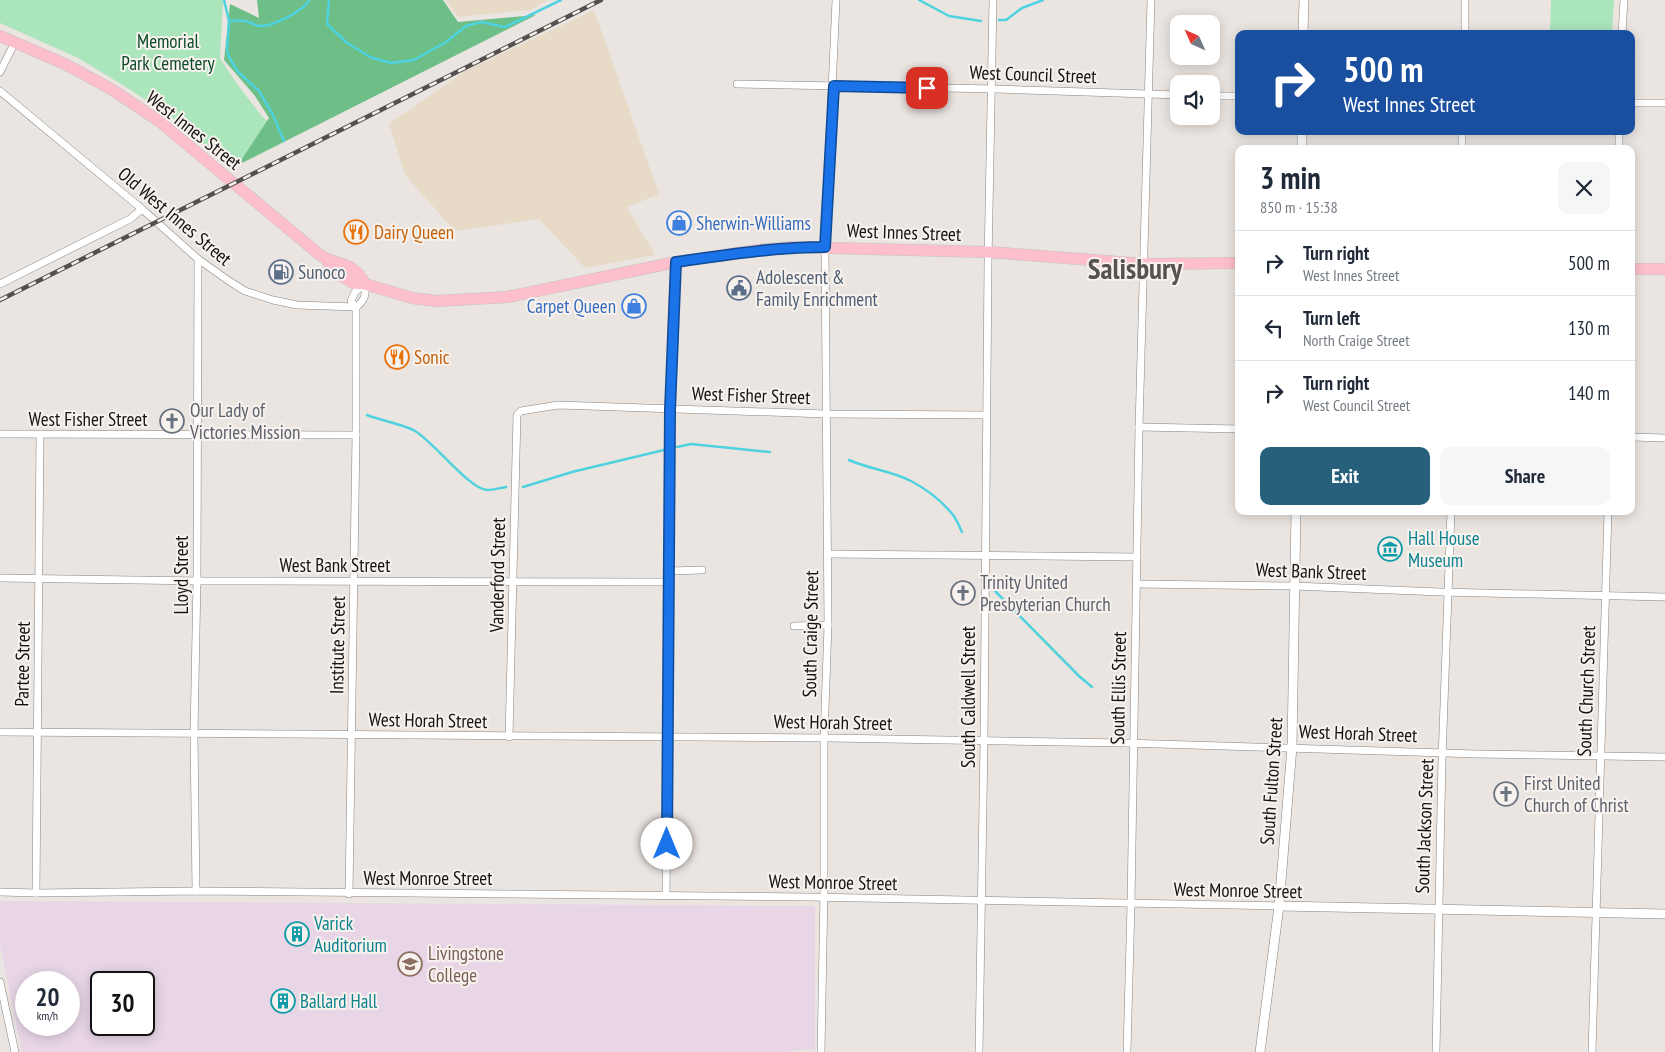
<!DOCTYPE html>
<html lang="en">
<head>
<meta charset="utf-8">
<style>
	:root { --surface:#fff; --page:#f6f6f7; --text:#1f2937; --muted:#747a83; --line:#e0e1e3; --accent:#27607a }
	body { margin:0; font-family:"PT Sans Narrow",sans-serif; background:var(--page); color:var(--text); height:100vh; display:flex; flex-direction:column; font-size:19px; white-space:nowrap }
	* { box-sizing:border-box; margin:0 }
	p { font-size:16px; color:var(--muted) }
	.icon { flex:none; width:28px; height:28px; fill:none; stroke:currentColor; stroke-width:2; stroke-linecap:round; stroke-linejoin:round }
	.map { position:relative; flex:1; overflow:hidden }
	.panel { position:absolute; left:1235px; top:145px; width:400px; height:370px; display:flex; flex-direction:column; background:var(--surface); border-radius:10px; box-shadow:0 2px 12px #0003 }
	.panel>* { flex:none }
	.top-card { position:absolute; left:1235px; top:30px; width:400px; height:105px; border-radius:10px; box-shadow:0 2px 12px #0003; background:#1a4fa0; color:#fff; overflow:hidden }
	.needle { width:32px; rotate:315deg }
	.fabs { position:absolute; left:1170px; top:15px; display:grid; gap:10px }
	.fabs a { display:grid; place-items:center; width:50px; height:50px; border-radius:10px; background:var(--surface); box-shadow:0 2px 12px #0003; font-size:25px }
	.speed { position:absolute; left:15px; top:971px; display:flex; gap:10px; font-size:25px; font-weight:700; text-align:center }
	.speed>* { display:grid; place-content:center; width:65px; height:65px; border-radius:50%; background:var(--surface); box-shadow:0 2px 12px #0003; line-height:1 }
	.speed small { font-size:12px; font-weight:400 }
	.speed .limit { border:2px solid #111; border-radius:8px; background:#fff; color:#111 }
	.pin { position:absolute; display:grid; place-items:center; width:42px; height:42px; color:#fff; margin:-21px; border-radius:10px; box-shadow:0 2px 8px #0006 }
	.me { position:absolute; width:55px; margin:-28px; rotate:0deg; stroke-linejoin:round; filter:drop-shadow(0 0 4px #0008) }
	.turn { display:flex; align-items:center; gap:18px; height:105px; padding:0 25px; font-size:22px }
	.turn .icon { width:65px; height:65px; stroke-width:2.5 }
	.turn b { display:block; font-size:35px; line-height:42px }
	.round { display:grid; place-items:center; flex:none; width:52px; height:52px; border-radius:10px; background:var(--page) }
	.overview { display:flex; align-items:center; justify-content:space-between; height:85px; padding:0 25px }
	h1 { font-size:30px; font-weight:700; line-height:38px }
	.primary-button { display:flex; gap:10px; margin-top:auto; padding:10px 25px }
	.primary-button a { flex:1; height:58px; border-radius:10px; background:var(--accent); color:#fff; font-size:20px; font-weight:700; line-height:58px; text-align:center }
	.primary-button a+a { background:var(--page); color:var(--text) }
	ul { padding:0; list-style:none }
	li { display:flex; align-items:center; gap:15px; height:65px; padding:0 25px; border-top:1px solid var(--line) }
	li div { flex:1 }
	li b { display:block; font-size:19px }
	li em { font-style:normal }
	.map>svg:first-child { display:block }
	.industrial { fill:#e7dbc7 }
	.education { fill:#e8d6e7; fill-rule:evenodd }
	.green { fill:#abe5bb }
	.forest { fill:#6dbf87 }
	.lines { fill:none; stroke-linecap:round; stroke-linejoin:round }
	.stream { stroke:#4ed2df; stroke-width:2.5 }
	.minor-casing { stroke:#88837f; stroke-width:8 }
	.tertiary-casing { stroke:#88837f; stroke-width:10 }
	.primary-casing { stroke:#c2c2c1; stroke-width:12 }
	.minor { stroke:#fff; stroke-width:7 }
	.tertiary { stroke:#fff; stroke-width:9 }
	.primary { stroke:#fdbfcc; stroke-width:11 }
	.rail-casing { stroke:#53504e; stroke-width:4.5 }
	.rail { stroke:#f8f2ee; stroke-width:2.5; stroke-dasharray:8; stroke-linecap:butt }
	.route-casing { stroke:#114b97; stroke-width:12 }
	.route { stroke:#1a73e8; stroke-width:9 }
	.labels { text-anchor:middle; stroke-width:4; stroke-linejoin:round; paint-order:stroke }
	.park-label { font-size:19px; fill:#0b4a27; stroke:#f8f2ee }
	.street-label { font-size:19px; fill:#151311; stroke:#f8f2ee }
	.shop-label { font-size:19px; fill:#366cbe; stroke:#f8f2ee; text-anchor:start }
	.food-label { font-size:19px; fill:#c56008; stroke:#f8f2ee; text-anchor:start }
	.service-label { font-size:19px; fill:#4e5e75; stroke:#f8f2ee; text-anchor:start }
	.worship-label { font-size:19px; fill:#5b616d; stroke:#f8f2ee; text-anchor:start }
	.culture-label { font-size:19px; fill:#0d838f; stroke:#f8f2ee; text-anchor:start }
	.education-label { font-size:19px; fill:#785e54; stroke:#f8f2ee; text-anchor:start }
	.town-label { font-size:29px; font-weight:bold; fill:#57524e; stroke:#f8f2ee }
</style>
</head>
<body>
<div class="map">
<svg width="1665" height="1052" viewBox="0 0 1665 1052">
	<rect width="100%" height="100%" fill="#ebe5e1"/>
	<g class="industrial">
		<polygon points="446,0 548,0 530,10 457,17"/>
		<polygon points="594,10 659,194 627,207 655,255 585,268 539,219 455,231 405,175 389,124 465,71"/>
	</g>
	<path class="education" d="M 0,901 L 815,906 L 815,1049 L 781,1052 L 22,1052 L 0,945 ZM 26,982 L 69,982 L 69,1025 L 26,1025 ZM 101,982 L 144,982 L 144,1025 L 101,1025 Z"/>
	<g class="green">
		<polygon points="0,0 223,0 220,58 237,84 261,115 275,129 232,168 169,115 126,87 78,58 0,23"/>
		<polygon points="1551,0 1614,0 1612,34 1550,34"/>
	</g>
	<polygon class="forest" points="257,0 443,0 458,22 536,15 238,165 269,118 255,96 224,60 230,4 259,18"/>
	<g class="lines">
		<g class="stream">
			<polyline points="224,0 229,21 227,50 229,57 238,72 259,91 273,115 284,141"/>
			<polyline points="329,0 327,24 346,42 370,57 391,63 414,60 446,42 466,26 481,22 505,27 561,0"/>
			<polyline points="919,0 949,16 981,21"/>
			<polyline points="999,20 1006,20 1022,8 1043,0"/>
			<path d="M 229,21 C 234,21 240,20 245,21 C 251,22 255,26 261,26 C 273,26 304,11 309,0"/>
			<path d="M 367,415 C 379,420 406,425 415,431 C 434,442 469,489 487,490 C 493,490 500,488 506,487"/>
			<polyline points="677,447 691,444 770,452"/>
			<path d="M 849,460 C 869,469 892,471 911,481 C 926,489 942,501 953,515 C 957,520 959,526 962,532"/>
			<polyline points="523,487 572,472 664,450"/>
			<polyline points="995,591 1079,676 1092,687"/>
		</g>
		<g class="minor-casing">
			<g id="minor">
				<polyline points="1465,34 1465,0"/>
				<polyline points="1622,34 1624,0"/>
				<polyline points="0,72 15,42"/>
				<polyline points="737,84 996,89 1179,95"/>
				<polyline points="0,91 142,209 198,259 229,281 245,291 273,300 297,305 356,307"/>
				<polyline points="1211,96 1239,96"/>
				<polyline points="1631,103 1665,103"/>
				<polyline points="1462,149 1462,131"/>
				<polyline points="1619,149 1619,131"/>
				<polyline points="0,284 130,219 142,209"/>
				<path d="M 356,307 C 365,301 366,294 365,284"/>
				<polyline points="1139,427 1239,429"/>
				<polyline points="0,434 356,435"/>
				<polyline points="1631,437 1665,438"/>
				<polyline points="828,554 1137,557"/>
				<polyline points="670,571 702,570"/>
				<polyline points="0,578 203,581 670,582"/>
				<polyline points="1136,584 1294,586 1440,592 1665,597"/>
				<polyline points="794,626 828,625"/>
				<polyline points="0,732 830,738 1125,743 1477,754 1665,757"/>
				<polyline points="509,737 517,415 521,411 558,405 826,414 986,415"/>
				<polyline points="196,891 194,734 197,581 198,259"/>
				<polyline points="0,892 36,893 196,891 808,897 1279,906"/>
				<polyline points="36,893 40,435"/>
				<polyline points="349,894 356,435 356,307 351,301 355,292 365,284"/>
				<polyline points="666,896 670,587 670,410 676,262"/>
				<polyline points="0,982 15,1052"/>
				<polyline points="821,1052 824,891 824,738 828,625 825,247 836,0"/>
				<polyline points="979,1052 984,740 988,263 993,0"/>
				<polyline points="1127,1052 1131,904 1139,427 1151,0"/>
				<polyline points="1436,1052 1442,759 1451,511"/>
				<polyline points="1592,1052 1608,511"/>
			</g>
		</g>
		<g class="tertiary-casing">
			<g id="tertiary">
				<polyline points="1303,34 1304,0"/>
				<polyline points="1302,149 1302,131"/>
				<polyline points="1279,906 1665,914"/>
				<polyline points="1260,1052 1279,906 1292,747 1296,511"/>
			</g>
		</g>
		<g class="primary-casing">
			<g id="primary">
				<path d="M 0,36 L 65,64 L 111,89 L 159,121 L 320,255 C 337,266 354,261 365,284"/>
				<polyline points="327,260 332,270 353,283 365,284 412,298 437,301 507,297 676,262 758,250 792,247 988,252 1145,264 1239,263"/>
				<polyline points="1631,269 1665,269"/>
			</g>
		</g>
		<use href="#minor" class="minor"/>
		<use href="#tertiary" class="tertiary"/>
		<use href="#primary" class="primary"/>
		<g class="rail-casing">
			<polyline id="rail" points="0,300 601,0"/>
		</g>
		<use href="#rail" class="rail"/>
	</g>
	<g class="lines">
		<g class="route-casing">
			<path id="route" d="M 667,844 L 670,410 L 676,262 C 726,255 775,247 825,247 L 834,86 L 927,88"/>
		</g>
		<use href="#route" class="route"/>
	</g>
	<defs>
		<g id="shop-ring" transform="scale(1.25)"><circle r="9.5" fill="#f8f2ee" stroke="#3f7fe0" stroke-width="1.5"/><path d="M-5-2.5h2.3a2.7 3.5 0 0 1 5.4 0H5L5.5 6h-11ZM-1.5-2.5h3a1.5 2.3 0 0 0-3 0Z" fill="#3f7fe0"/></g>
		<g id="restaurant-ring" transform="scale(1.25)"><circle r="9.5" fill="#f8f2ee" stroke="#e8710a" stroke-width="1.5"/><path d="M-5-6h1v4h1v-4h1v4h1v-4h1v5L-1.5 .5V6h-2V.5L-5-1ZM5-6V6H3V1.5H1.5Q1.5-4 5-6Z" fill="#e8710a"/></g>
		<g id="fuel-ring" transform="scale(1.25)"><circle r="9.5" fill="#f8f2ee" stroke="#5c6f8a" stroke-width="1.5"/><path d="M-5.5-6h7V0h2V4h1.3V-2.5L3-4.5l.8-.8L6-3V5H2.5V1h-1V6h-7ZM-4.2-4.7v3.2H.2V-4.7Z" fill="#5c6f8a"/></g>
		<g id="civic-ring" transform="scale(1.25)"><circle r="9.5" fill="#f8f2ee" stroke="#5c6f8a" stroke-width="1.5"/><path d="M-.6-6.5H3V-4.5H.6V-3L4-1V1h2V6H-6V1h2V-1L-.6-3ZM-1.2 2.5V6h2.4V2.5Z" fill="#5c6f8a"/></g>
		<g id="church-ring" transform="scale(1.25)"><circle r="9.5" fill="#f8f2ee" stroke="#6b7280" stroke-width="1.5"/><path d="M-1.2-6h2.4v3.5h3.3v2.4h-3.3V6h-2.4V-.1h-3.3v-2.4h3.3Z" fill="#6b7280"/></g>
		<g id="museum-ring" transform="scale(1.25)"><circle r="9.5" fill="#f8f2ee" stroke="#0f9aa8" stroke-width="1.5"/><path d="M0-6L6-3V-2H-6V-3ZM-5-1h2V3h-2ZM-1-1h2V3h-2ZM3-1h2V3H3ZM-6 4H6V6H-6Z" fill="#0f9aa8"/></g>
		<g id="building-ring" transform="scale(1.25)"><circle r="9.5" fill="#f8f2ee" stroke="#0f9aa8" stroke-width="1.5"/><path d="M-4-6H4V6H1V3H-1V6H-4ZM-2.5-4.3h1.7v1.8h-1.7ZM.8-4.3h1.7v1.8H.8ZM-2.5-1h1.7V.8h-1.7ZM.8-1h1.7V.8H.8Z" fill="#0f9aa8"/></g>
		<g id="university-ring" transform="scale(1.25)"><circle r="9.5" fill="#f8f2ee" stroke="#8d6e63" stroke-width="1.5"/><path d="M0-5L7-2L0 1L-7-2ZM-4 1L0 2.5L4 1V4Q0 6-4 4Z" fill="#8d6e63"/></g>
	</defs>
	<g fill-rule="evenodd">
		<use href="#shop-ring" x="679" y="223"/>
		<use href="#restaurant-ring" x="356" y="232"/>
		<use href="#fuel-ring" x="281" y="272"/>
		<use href="#civic-ring" x="739" y="288"/>
		<use href="#shop-ring" x="634" y="306"/>
		<use href="#restaurant-ring" x="397" y="357"/>
		<use href="#church-ring" x="172" y="421"/>
		<use href="#museum-ring" x="1390" y="549"/>
		<use href="#church-ring" x="963" y="593"/>
		<use href="#church-ring" x="1506" y="794"/>
		<use href="#building-ring" x="297" y="934"/>
		<use href="#university-ring" x="410" y="964"/>
		<use href="#building-ring" x="283" y="1001"/>
	</g>
	<g class="labels">
		<g class="park-label">
			<text x="168" y="48">Memorial<tspan x="168" dy="22">Park Cemetery</tspan></text>
		</g>
		<g class="street-label">
			<text transform="translate(1033 74) rotate(2)" y="7">West Council Street</text>
			<text transform="translate(194 130) rotate(38)" y="7">West Innes Street</text>
			<text transform="translate(175 216) rotate(40)" y="7">Old West Innes Street</text>
			<text transform="translate(904 232) rotate(2)" y="7">West Innes Street</text>
			<text transform="translate(751 395) rotate(2)" y="7">West Fisher Street</text>
			<text x="88" y="426">West Fisher Street</text>
			<text x="335" y="572">West Bank Street</text>
			<text transform="translate(1311 571) rotate(2)" y="7">West Bank Street</text>
			<text transform="translate(181 575) rotate(-90)" y="7">Lloyd Street</text>
			<text transform="translate(497 575) rotate(-89)" y="7">Vanderford Street</text>
			<text transform="translate(810 634) rotate(-89)" y="7">South Craige Street</text>
			<text transform="translate(337 645) rotate(-89)" y="7">Institute Street</text>
			<text transform="translate(22 664) rotate(-89)" y="7">Partee Street</text>
			<text transform="translate(1118 688) rotate(-89)" y="7">South Ellis Street</text>
			<text transform="translate(1586 691) rotate(-88)" y="7">South Church Street</text>
			<text transform="translate(968 697) rotate(-90)" y="7">South Caldwell Street</text>
			<text transform="translate(428 720) rotate(1)" y="7">West Horah Street</text>
			<text transform="translate(833 722) rotate(1)" y="7">West Horah Street</text>
			<text transform="translate(1358 733) rotate(2)" y="7">West Horah Street</text>
			<text transform="translate(1271 781) rotate(-86)" y="7">South Fulton Street</text>
			<text transform="translate(1424 826) rotate(-88)" y="7">South Jackson Street</text>
			<text x="428" y="885">West Monroe Street</text>
			<text transform="translate(833 882) rotate(1)" y="7">West Monroe Street</text>
			<text transform="translate(1238 890) rotate(1)" y="7">West Monroe Street</text>
		</g>
		<g class="shop-label">
			<text x="696" y="230">Sherwin-Williams</text>
			<text x="616" y="313" text-anchor="end">Carpet Queen</text>
		</g>
		<g class="food-label">
			<text x="374" y="239">Dairy Queen</text>
			<text x="414" y="364">Sonic</text>
		</g>
		<g class="service-label">
			<text x="298" y="279">Sunoco</text>
			<text x="756" y="284">Adolescent &amp;<tspan x="756" dy="22">Family Enrichment</tspan></text>
		</g>
		<g class="worship-label">
			<text x="190" y="417">Our Lady of<tspan x="190" dy="22">Victories Mission</tspan></text>
			<text x="980" y="589">Trinity United<tspan x="980" dy="22">Presbyterian Church</tspan></text>
			<text x="1524" y="790">First United<tspan x="1524" dy="22">Church of Christ</tspan></text>
		</g>
		<g class="culture-label">
			<text x="1408" y="545">Hall House<tspan x="1408" dy="22">Museum</tspan></text>
			<text x="314" y="930">Varick<tspan x="314" dy="22">Auditorium</tspan></text>
			<text x="300" y="1008">Ballard Hall</text>
		</g>
		<g class="education-label">
			<text x="428" y="960">Livingstone<tspan x="428" dy="22">College</tspan></text>
		</g>
		<g class="town-label">
			<text x="1135" y="279">Salisbury</text>
		</g>
	</g>
</svg>
<div class="fabs">
<a><svg class="needle" viewBox="-14 -14 28 28"><path d="M0-13l5 13h-10z" fill="#e53935"/><path d="M0 13l5-13h-10z" fill="#747a83"/></svg></a>
<a><svg class="icon" aria-label="sound" viewBox="0 0 24 24"><path d="M4 9h4l5-4v14l-5-4H4zM17 9q2 3 0 6"/></svg></a>
</div>
<div class="speed"><div>20<small>km/h</small></div><div class="limit">30</div></div>
<div class="pin" style="left:927px;top:88px;background:#d93025"><svg class="icon" aria-label="arrive" viewBox="0 0 24 24"><path d="M6 21V4h12l-3 4 3 4H6"/></svg></div>
<svg class="me" style="left:667px;top:844px" viewBox="-20 -20 40 40"><circle r="19" fill="#fff"/><path d="M0-13L10 11 0 6-10 11z" fill="#1a73e8"/></svg>
<div class="top-card">
<div class="turn"><svg class="icon" aria-label="right" viewBox="0 0 24 24"><path d="M7 20v-9h11M14 6l5 5-5 5"/></svg><div><b>500 m</b>West Innes Street</div></div>
</div>
<section class="panel">
<div class="overview"><div><h1>3 min</h1><p>850 m · 15:38</p></div><a class="round"><svg class="icon" aria-label="close" viewBox="0 0 24 24"><path d="M6 6l12 12M18 6L6 18"/></svg></a></div>
<ul>
<li><svg class="icon" aria-label="right" viewBox="0 0 24 24"><path d="M7 20v-9h11M14 6l5 5-5 5"/></svg><div><b>Turn right</b><p>West Innes Street</p></div><em>500 m</em></li>
<li><svg class="icon" aria-label="left" viewBox="0 0 24 24"><path d="M17 20v-9H6M10 6l-5 5 5 5"/></svg><div><b>Turn left</b><p>North Craige Street</p></div><em>130 m</em></li>
<li><svg class="icon" aria-label="right" viewBox="0 0 24 24"><path d="M7 20v-9h11M14 6l5 5-5 5"/></svg><div><b>Turn right</b><p>West Council Street</p></div><em>140 m</em></li>
</ul>
<div class="primary-button"><a>Exit</a><a>Share</a></div>
</section>
</div>
</body>
</html>
